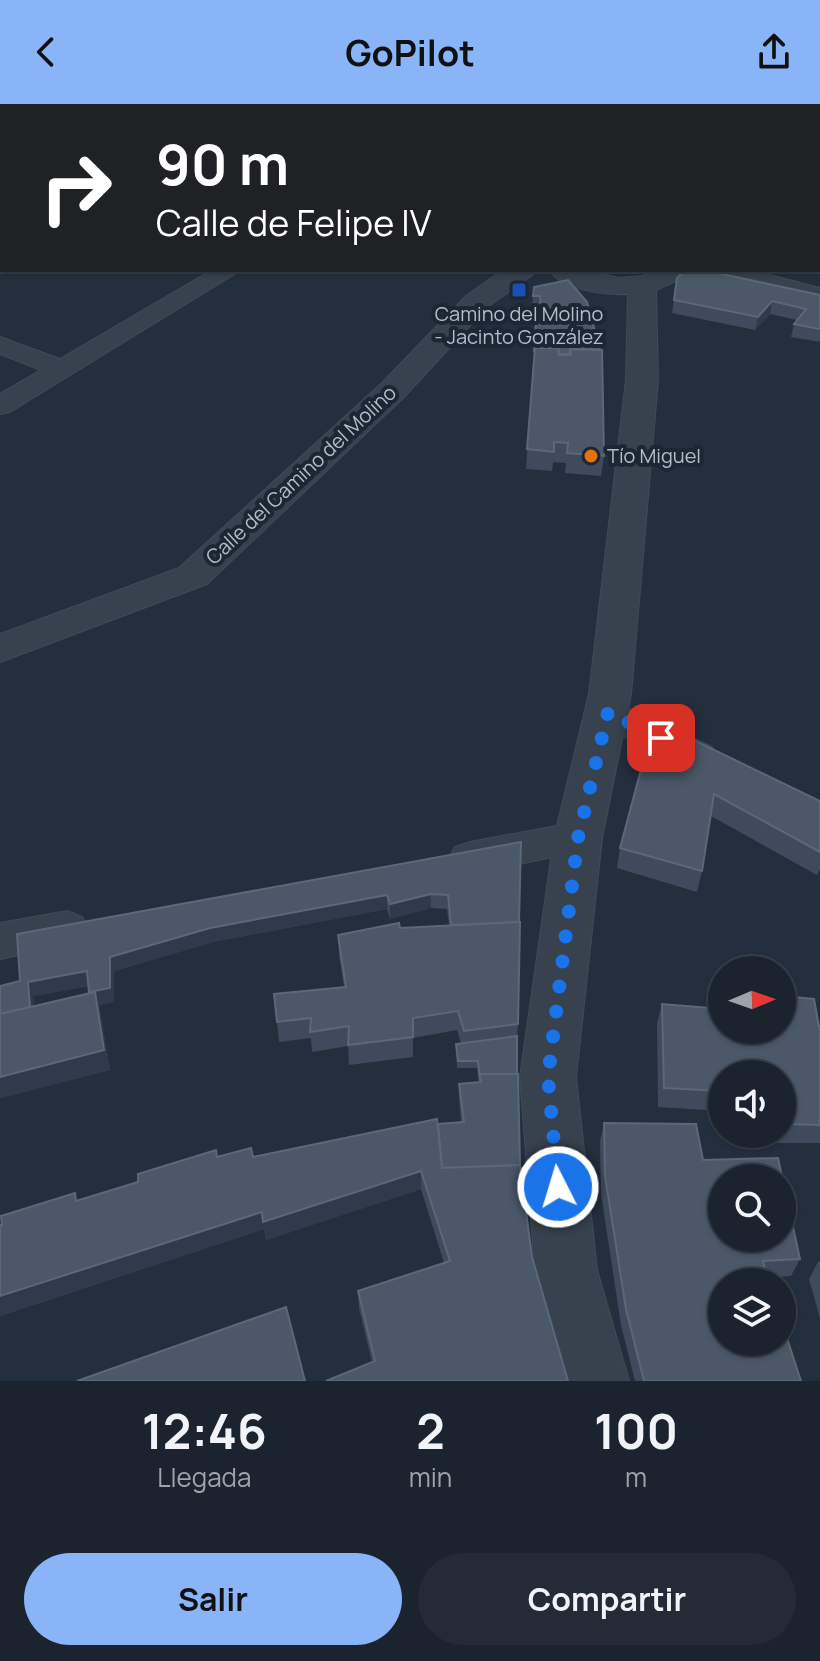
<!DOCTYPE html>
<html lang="es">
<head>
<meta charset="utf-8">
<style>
	:root { --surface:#1b232e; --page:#242b36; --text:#f1f3f6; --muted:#a0a4aa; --line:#39404a; --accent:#8ab4f8 }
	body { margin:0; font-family:Manrope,sans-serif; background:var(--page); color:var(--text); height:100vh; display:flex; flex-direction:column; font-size:30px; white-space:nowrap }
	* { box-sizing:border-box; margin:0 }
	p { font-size:26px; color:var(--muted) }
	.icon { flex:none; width:44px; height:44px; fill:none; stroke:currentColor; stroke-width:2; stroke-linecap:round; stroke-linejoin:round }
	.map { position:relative; height:1277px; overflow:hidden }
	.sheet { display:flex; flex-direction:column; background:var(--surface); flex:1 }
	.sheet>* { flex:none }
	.guide { position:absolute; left:0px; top:0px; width:820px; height:168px; box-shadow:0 2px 6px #0004,0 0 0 2px var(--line); background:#202124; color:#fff; overflow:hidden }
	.needle { width:52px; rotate:88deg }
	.controls { position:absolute; left:708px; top:852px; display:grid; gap:16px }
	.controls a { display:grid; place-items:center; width:88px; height:88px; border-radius:50%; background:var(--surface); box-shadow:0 2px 6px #0004,0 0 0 2px var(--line); font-size:40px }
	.pin { position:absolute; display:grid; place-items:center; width:68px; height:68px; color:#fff; margin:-34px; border-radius:16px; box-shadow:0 4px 12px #0006 }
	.me { position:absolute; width:88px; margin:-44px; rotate:355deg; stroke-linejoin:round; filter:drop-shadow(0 0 6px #0008) }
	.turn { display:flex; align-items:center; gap:28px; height:168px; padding:0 24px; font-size:36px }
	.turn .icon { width:104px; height:104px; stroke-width:2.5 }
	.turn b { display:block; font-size:56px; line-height:68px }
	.eta { display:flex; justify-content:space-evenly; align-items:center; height:136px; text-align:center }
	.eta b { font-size:48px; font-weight:700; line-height:56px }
	.button { display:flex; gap:16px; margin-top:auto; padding:16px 24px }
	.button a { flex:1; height:92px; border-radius:48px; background:var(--accent); color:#111; font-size:32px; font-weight:700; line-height:92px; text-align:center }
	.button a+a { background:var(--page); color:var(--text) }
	header { display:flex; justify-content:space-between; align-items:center; height:104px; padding:0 24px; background:var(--accent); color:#111; font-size:36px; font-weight:700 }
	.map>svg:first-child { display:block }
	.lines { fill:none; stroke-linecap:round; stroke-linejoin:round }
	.minor-casing { stroke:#414a57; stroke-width:2 }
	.tertiary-casing { stroke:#414a57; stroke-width:2 }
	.minor { fill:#38414e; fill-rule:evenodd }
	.tertiary { fill:#38414e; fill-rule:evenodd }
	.wall { fill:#3f4b5c; fill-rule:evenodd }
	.shaded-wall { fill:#2f3b4b }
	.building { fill:#4b5868; stroke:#5c6777; stroke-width:2; fill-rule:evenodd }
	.route { stroke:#1a73e8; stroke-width:14; stroke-dasharray:0 25.2 }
	.transit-dot { fill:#1a4fb4; stroke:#1d2633; stroke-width:3 }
	.food-dot { fill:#e8710a; stroke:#1d2633; stroke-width:3 }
	.labels { text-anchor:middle; stroke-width:8; stroke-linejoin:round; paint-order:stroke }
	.far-poi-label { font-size:20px; fill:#b4bcc9; stroke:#1d2633 }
	.far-street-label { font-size:20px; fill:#b4bcc9; stroke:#1d2633 }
</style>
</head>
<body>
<header><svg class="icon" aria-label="back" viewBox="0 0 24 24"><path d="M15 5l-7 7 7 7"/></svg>GoPilot<svg class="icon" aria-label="share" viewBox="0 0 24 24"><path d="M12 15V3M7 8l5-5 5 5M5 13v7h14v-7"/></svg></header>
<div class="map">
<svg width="820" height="1277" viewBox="0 0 820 1277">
	<rect width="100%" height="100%" fill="#242f3e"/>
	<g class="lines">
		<g class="minor-casing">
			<g id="minor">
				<polygon points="250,0 272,0 248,2"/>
				<polygon points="212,166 241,166 10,308 0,310 0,290 41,266 0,250 0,233 60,255"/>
				<polygon points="709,166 750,166 820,184 820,198 713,171"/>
				<polygon points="608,595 712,643 717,653 712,663 698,667 684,663 595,617 589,608 595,599"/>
				<polygon points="578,718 592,723 598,734 592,745 470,770 455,765 449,754 455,743 470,738"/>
				<polygon points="67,807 82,813 89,825 82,837 0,855 0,819"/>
			</g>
		</g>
		<g class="tertiary-casing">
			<g id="tertiary">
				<polygon points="139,0 167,0 168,2 140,2"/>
				<rect x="684" y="0" width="22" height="2"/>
				<polygon points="503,166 539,166 486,204 404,293 207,480 0,558 0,530 179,464 382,279 466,192"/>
				<path d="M 549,166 L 584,166 L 619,174 L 643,172 L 655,166 L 735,166 L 731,172 L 676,177 L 656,186 L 658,276 L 631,590 L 602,734 L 576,973 L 597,1166 L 629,1277 L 563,1277 L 535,1166 L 520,973 L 554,734 L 589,590 L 626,276 L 628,190 C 605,191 563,186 549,166 Z"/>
			</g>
		</g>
		<use href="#minor" class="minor"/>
		<use href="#tertiary" class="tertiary"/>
	</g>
	<g class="wall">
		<polygon points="422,0 443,0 441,2 431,2"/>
		<polygon points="677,174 820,191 820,238 791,233 794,220 797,216 770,210 755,226 672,209"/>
		<polygon points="568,176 604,352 601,372 565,369 566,359 553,358 552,367 526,365 537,205 532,205 533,192"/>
		<polygon points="654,617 820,697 820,765 817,771 711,712 702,767 697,788 617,764 620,744"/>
		<path d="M 521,738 L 518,920 L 517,932 L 520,1061 L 532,1153 L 372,1258 L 359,1204 L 358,1187 L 444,1159 L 421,1085 L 266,1136 L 264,1125 L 0,1212 L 0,1121 L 217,1053 L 253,1053 L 438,1020 L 461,1018 L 459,994 L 459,980 L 479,978 L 477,964 L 457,964 L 456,940 L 461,939 L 457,926 L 413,934 L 413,953 L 349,961 L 348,942 L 312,948 L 311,934 L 279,938 L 277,918 L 344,883 L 339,851 L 338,831 L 400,824 L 449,821 L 447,805 L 431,804 L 390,815 L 387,805 L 213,838 L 114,867 L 114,898 L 99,901 L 110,966 L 0,994 L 20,877 ZM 88,882 L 89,889 L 34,902 L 33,892 Z"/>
		<polygon points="662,900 820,928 820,1039 777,1039 776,1030 782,1030 782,970 722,970 722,1007 658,1003 657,919"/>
		<polygon points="604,1019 703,1056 800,1155 791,1172 768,1174 801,1277 635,1277 621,1221 601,1090 600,1037"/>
		<polygon points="820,1157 820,1214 809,1175 818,1158"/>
	</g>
	<g class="shaded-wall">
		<polygon points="772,197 770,210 755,226 758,213"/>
		<polygon points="431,790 431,804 390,815 390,800"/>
		<polygon points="387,791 387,805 213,838 114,867 114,898 99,901 110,966 0,994 0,973 93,902 89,888 110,853 210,824"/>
		<polygon points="87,867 91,882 33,892 35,918 30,904 28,878"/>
		<polygon points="421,1067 421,1085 266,1136 264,1125 0,1212 0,1192 262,1108"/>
	</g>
	<g class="building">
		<polygon points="703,166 820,191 820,225 794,220 806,205 772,197 758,213 674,196 677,174 682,169"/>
		<polygon points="568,176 587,198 600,246 570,245 569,250 559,250 558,244 535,244 534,248 537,202 541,203 540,192 533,192 534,183"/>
		<polygon points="535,244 558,244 559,251 571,251 570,245 602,246 604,352 567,349 568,339 554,338 554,348 527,345"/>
		<polygon points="654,617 820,697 820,748 714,690 702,767 620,744"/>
		<polygon points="521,738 519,818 451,821 448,791 431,790 390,800 387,791 210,824 110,853 110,884 89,888 87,867 28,878 30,903 0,910 0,882 20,877 17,830"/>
		<polygon points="520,818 518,920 464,927 458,907 413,914 413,933 348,941 349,922 310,928 311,914 277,918 274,890 346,883 338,831 399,819 400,824"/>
		<polygon points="95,888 104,946 0,973 0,910"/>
		<polygon points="782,892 814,895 820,928 820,1021 785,1020 782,1005 782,970 722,970 722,987 664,984 662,900 722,905 722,926 782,926"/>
		<polygon points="517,932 517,970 480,970 480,977 478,957 458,957 456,940"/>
		<polygon points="480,970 518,970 520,1061 442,1064 438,1020 464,1018 459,980 481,978"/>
		<polygon points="437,1015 442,1064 520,1061 532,1153 568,1277 326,1277 375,1257 358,1187 450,1157 421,1067 263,1118 262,1108 0,1192 0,1121 2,1121 1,1112 75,1089 76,1097 138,1078 138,1070 216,1046 217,1053 251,1044 253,1053"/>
		<path d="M 604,1019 L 696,1020 L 703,1056 L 778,1054 L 800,1155 L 763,1157 L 769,1178 L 722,1178 L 722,1238 L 782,1238 L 782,1219 L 801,1277 L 644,1277 L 626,1205 L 605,1072 ZM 722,1074 L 782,1074 L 782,1134 L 722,1134 Z"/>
		<polygon points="286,1203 305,1277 77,1277"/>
	</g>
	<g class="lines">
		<polyline class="route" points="558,1083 548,973 578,734 608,608 661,634"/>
	</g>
	<rect class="transit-dot" x="511" y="178" width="16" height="16" rx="4"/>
	<circle class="food-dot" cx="591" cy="352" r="8"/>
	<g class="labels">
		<g class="far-poi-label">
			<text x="519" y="217">Camino del Molino<tspan x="519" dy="23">- Jacinto González</tspan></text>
			<text x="607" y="359" text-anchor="start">Tío Miguel</text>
		</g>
		<g class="far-street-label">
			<text transform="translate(301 371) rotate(-43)" y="7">Calle del Camino del Molino</text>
		</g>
	</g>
</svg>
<div class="controls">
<a><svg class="needle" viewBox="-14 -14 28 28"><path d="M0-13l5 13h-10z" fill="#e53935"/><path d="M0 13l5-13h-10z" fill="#a0a4aa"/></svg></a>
<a><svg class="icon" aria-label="sound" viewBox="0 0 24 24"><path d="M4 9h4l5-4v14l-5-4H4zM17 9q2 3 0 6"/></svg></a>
<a><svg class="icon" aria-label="search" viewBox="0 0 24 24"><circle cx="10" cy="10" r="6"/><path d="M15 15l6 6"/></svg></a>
<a><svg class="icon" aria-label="layers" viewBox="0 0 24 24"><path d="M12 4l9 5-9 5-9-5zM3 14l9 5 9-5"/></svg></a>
</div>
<div class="pin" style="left:661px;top:634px;background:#d93025"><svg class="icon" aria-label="arrive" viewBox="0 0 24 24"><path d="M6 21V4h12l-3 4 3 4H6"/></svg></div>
<svg class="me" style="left:558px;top:1083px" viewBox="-20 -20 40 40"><circle r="17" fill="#1a73e8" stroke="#fff" stroke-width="3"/><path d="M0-11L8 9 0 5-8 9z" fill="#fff"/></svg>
<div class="guide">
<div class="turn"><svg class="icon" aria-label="right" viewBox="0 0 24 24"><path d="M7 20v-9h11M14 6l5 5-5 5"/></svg><div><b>90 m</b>Calle de Felipe IV</div></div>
</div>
</div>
<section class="sheet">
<div class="eta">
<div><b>12:46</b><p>Llegada</p></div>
<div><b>2</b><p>min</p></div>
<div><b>100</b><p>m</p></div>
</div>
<div class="button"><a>Salir</a><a>Compartir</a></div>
</section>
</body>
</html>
